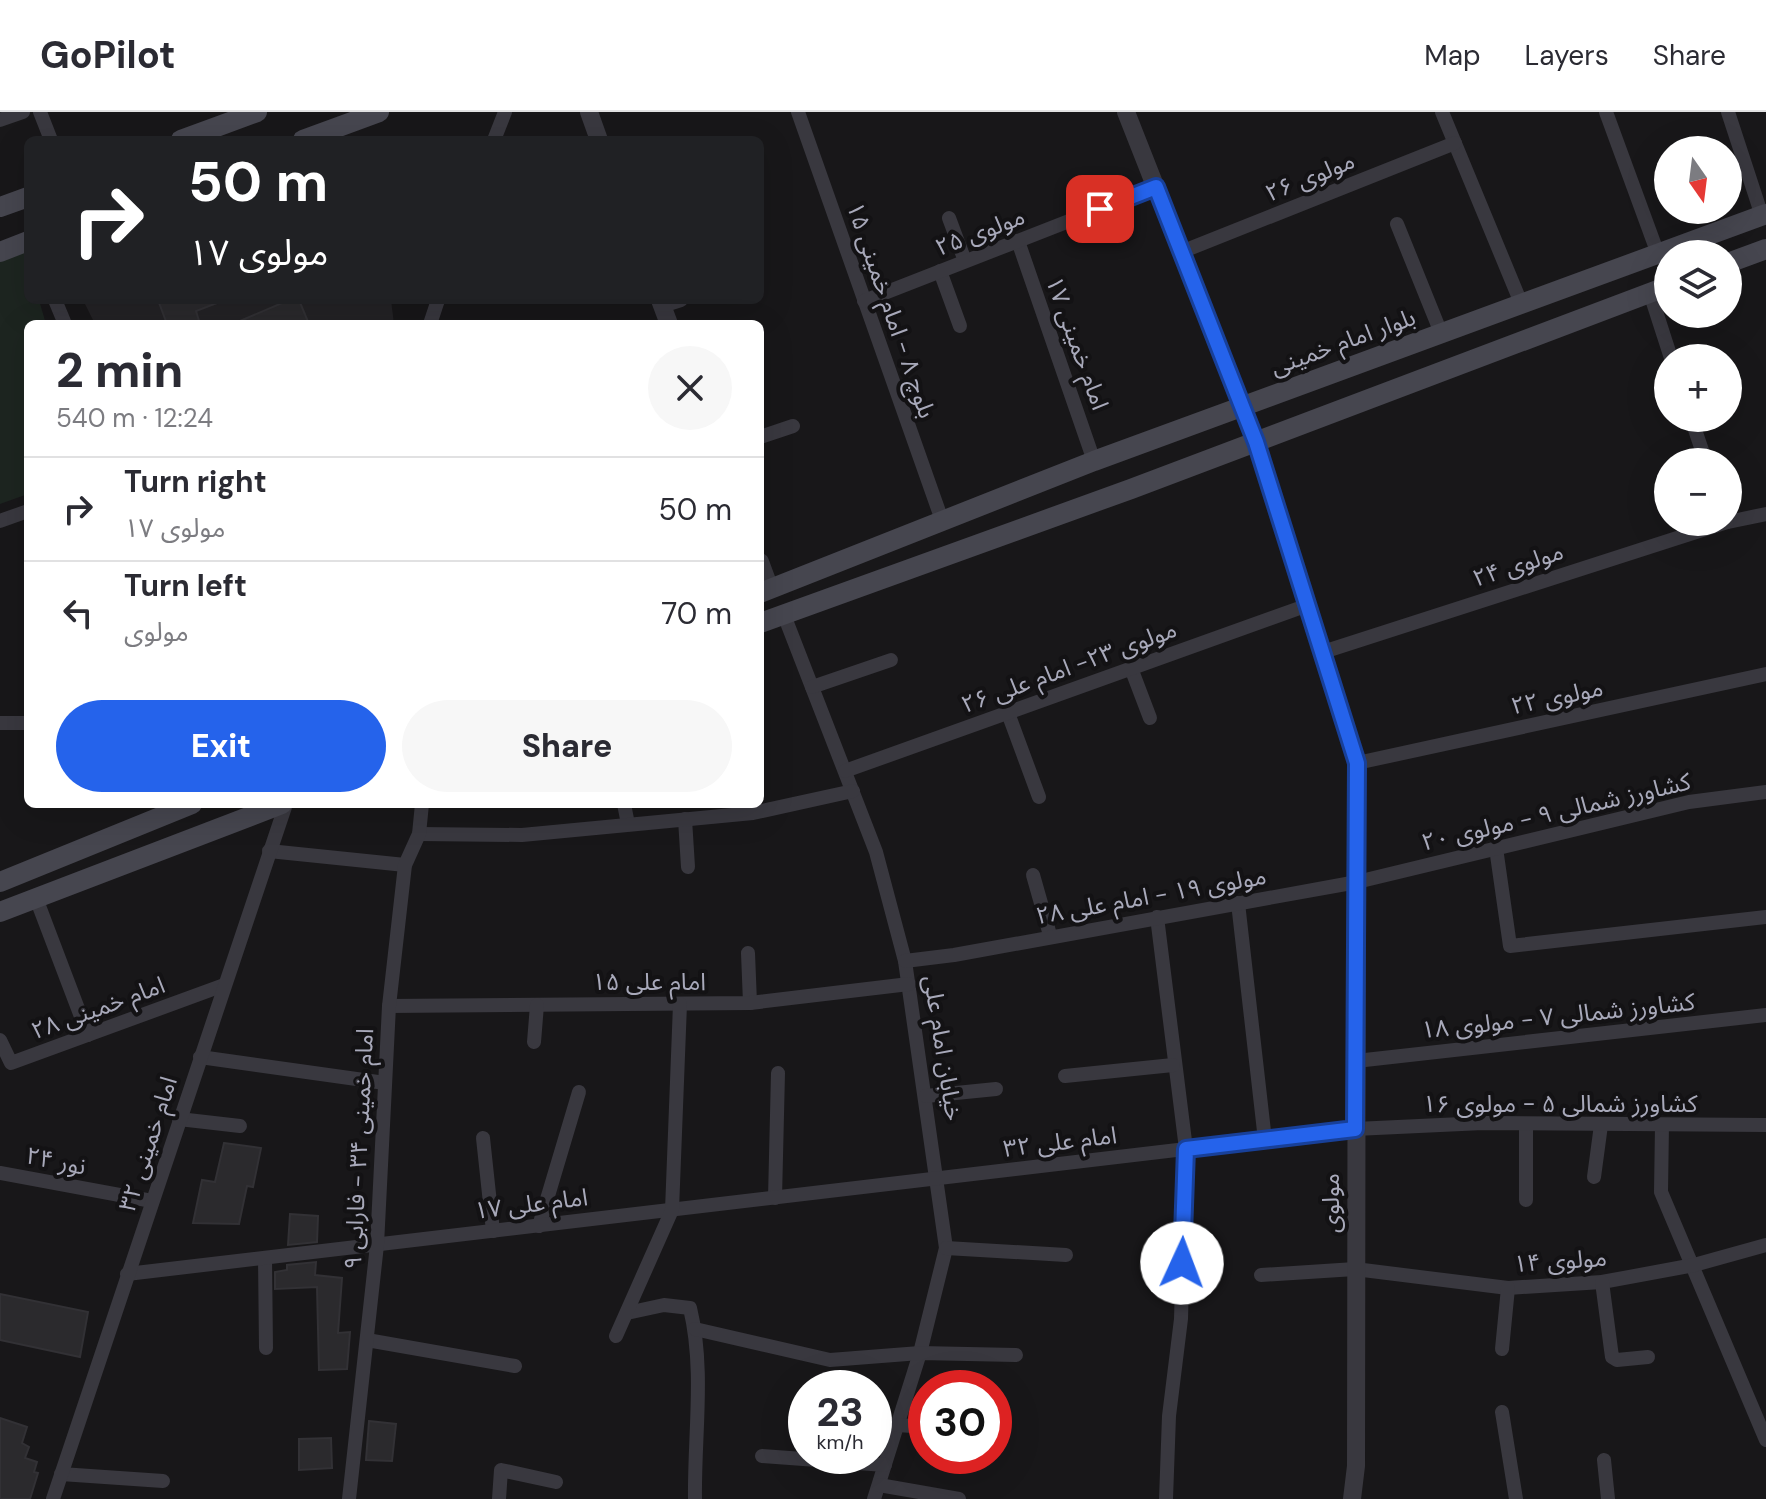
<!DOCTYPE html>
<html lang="en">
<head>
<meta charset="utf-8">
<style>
	:root { --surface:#fff; --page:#f7f7f7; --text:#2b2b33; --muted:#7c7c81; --line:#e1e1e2; --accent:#2563eb }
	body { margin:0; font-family:"DM Sans","Noto Sans Arabic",sans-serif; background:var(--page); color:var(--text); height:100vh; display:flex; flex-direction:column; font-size:30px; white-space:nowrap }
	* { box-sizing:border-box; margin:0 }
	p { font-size:26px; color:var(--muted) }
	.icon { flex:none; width:44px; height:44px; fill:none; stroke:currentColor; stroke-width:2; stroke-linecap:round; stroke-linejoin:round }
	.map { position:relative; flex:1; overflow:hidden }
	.details { position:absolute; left:24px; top:208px; width:740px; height:488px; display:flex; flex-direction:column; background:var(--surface); border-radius:12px; box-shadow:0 8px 32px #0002 }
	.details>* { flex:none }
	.top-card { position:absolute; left:24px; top:24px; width:740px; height:168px; border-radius:12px; box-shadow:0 8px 32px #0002; background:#202124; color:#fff; overflow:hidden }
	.needle { width:52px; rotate:166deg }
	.controls { position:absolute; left:1654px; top:24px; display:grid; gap:16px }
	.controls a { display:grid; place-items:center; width:88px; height:88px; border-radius:50%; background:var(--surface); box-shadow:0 8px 32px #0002; font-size:40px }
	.speed { position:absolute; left:788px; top:1258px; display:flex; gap:16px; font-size:40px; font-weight:700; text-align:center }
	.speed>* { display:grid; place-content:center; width:104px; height:104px; border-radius:50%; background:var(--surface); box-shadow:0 8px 32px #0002; line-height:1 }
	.speed small { font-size:20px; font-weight:400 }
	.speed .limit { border:12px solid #d22; background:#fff; color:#111 }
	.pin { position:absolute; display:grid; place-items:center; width:68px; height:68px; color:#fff; margin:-34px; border-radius:16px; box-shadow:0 4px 12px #0006 }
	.me { position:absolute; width:88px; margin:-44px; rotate:2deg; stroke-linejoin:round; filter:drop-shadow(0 0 6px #0008) }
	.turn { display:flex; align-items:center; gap:28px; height:168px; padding:0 32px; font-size:36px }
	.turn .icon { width:104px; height:104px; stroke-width:2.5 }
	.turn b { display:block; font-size:56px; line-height:68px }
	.round { display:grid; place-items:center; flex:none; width:84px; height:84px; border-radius:42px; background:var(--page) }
	.summary { display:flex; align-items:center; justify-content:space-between; height:136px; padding:0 32px }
	h1 { font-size:48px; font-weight:800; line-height:60px }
	.button { display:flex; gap:16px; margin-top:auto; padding:16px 32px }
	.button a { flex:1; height:92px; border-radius:48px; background:var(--accent); color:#fff; font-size:32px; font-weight:800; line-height:92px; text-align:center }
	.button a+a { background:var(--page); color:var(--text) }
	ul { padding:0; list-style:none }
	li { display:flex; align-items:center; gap:24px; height:104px; padding:0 32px; border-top:2px solid var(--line) }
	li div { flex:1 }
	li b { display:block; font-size:30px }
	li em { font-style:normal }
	header { display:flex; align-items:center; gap:48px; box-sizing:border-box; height:112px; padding:0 40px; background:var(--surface); border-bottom:2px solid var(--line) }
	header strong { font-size:38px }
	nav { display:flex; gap:44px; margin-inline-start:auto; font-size:28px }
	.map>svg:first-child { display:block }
	.built { fill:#242326 }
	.green { fill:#1d2520 }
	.building { fill:#2b2a2d; stroke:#323135; stroke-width:2 }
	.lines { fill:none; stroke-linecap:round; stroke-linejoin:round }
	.minor { stroke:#39383f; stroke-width:14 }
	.tertiary { stroke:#39383f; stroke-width:18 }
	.secondary { stroke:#46464f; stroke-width:20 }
	.route-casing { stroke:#184099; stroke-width:20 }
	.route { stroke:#2563eb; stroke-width:14 }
	.labels { text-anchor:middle; stroke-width:8; stroke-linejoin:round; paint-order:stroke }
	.street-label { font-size:24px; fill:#a8a9ba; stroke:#131214 }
</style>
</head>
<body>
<header>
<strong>GoPilot</strong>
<nav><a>Map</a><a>Layers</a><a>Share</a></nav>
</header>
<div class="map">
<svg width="1766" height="1387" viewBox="0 0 1766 1387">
	<rect width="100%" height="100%" fill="#181719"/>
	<polygon class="built" points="83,188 391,188 394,212 95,212"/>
	<polygon class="green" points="23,138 28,153 28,188 39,188 46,212 28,212 28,382 0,392 0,147"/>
	<g class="building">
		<polygon points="158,188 221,188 222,189 196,199 200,212 167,212"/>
		<polygon points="289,188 299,188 309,212 233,212"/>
		<polygon points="224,1031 261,1036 253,1075 247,1074 239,1112 193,1111 202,1068 215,1070"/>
		<polygon points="290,1102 318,1104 317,1130 288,1133"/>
		<polygon points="316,1150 315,1163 342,1166 338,1221 350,1220 347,1257 319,1258 317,1175 275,1177 275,1160 287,1158 287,1153"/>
		<polygon points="0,1182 88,1200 80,1245 0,1228"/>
		<polygon points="0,1306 27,1315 22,1331 29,1335 25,1346 37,1350 34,1360 38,1361 30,1387 0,1387"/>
		<polygon points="369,1309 396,1312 392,1349 366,1348"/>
		<polygon points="331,1326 332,1356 299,1358 299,1327"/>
	</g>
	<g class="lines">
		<g class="minor">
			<polyline points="40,0 51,28"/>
			<polyline points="798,0 943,411"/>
			<polyline points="1442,0 1521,191"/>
			<polyline points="1606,0 1658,142"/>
			<polyline points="1728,0 1762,104"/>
			<polyline points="0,8 23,0"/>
			<polyline points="494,28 505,0"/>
			<polyline points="949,106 965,149"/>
			<polyline points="1397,112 1441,221"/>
			<polyline points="1018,129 1094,349"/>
			<polyline points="1181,140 1455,31"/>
			<polyline points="940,159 960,214"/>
			<polyline points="1650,181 1671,246"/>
			<polyline points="55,188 65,212"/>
			<polyline points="864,189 1156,75"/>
			<polyline points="662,194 681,188"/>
			<polyline points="430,212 438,188"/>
			<polyline points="1691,306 1706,350"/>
			<polyline points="760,325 793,314"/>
			<polyline points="0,409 28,399"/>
			<polyline points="1728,410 1766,402"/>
			<polyline points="784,503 876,740 905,849 946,1136 920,1241 874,1387"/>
			<polyline points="1323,540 1727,410"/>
			<polyline points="1131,556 1150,606"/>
			<polyline points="812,575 891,548"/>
			<polyline points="1008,601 1039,685"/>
			<polyline points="0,611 28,611"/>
			<polyline points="1357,651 1766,562"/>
			<polyline points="845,659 1308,493"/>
			<polyline points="624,692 628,712"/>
			<polyline points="685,707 688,755"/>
			<polyline points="419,722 522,723 753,701 853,679"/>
			<polyline points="1496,736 1510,834 1766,805"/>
			<polyline points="269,739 405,753"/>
			<polyline points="1033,763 1050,823"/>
			<polyline points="36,786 88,923"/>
			<polyline points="1238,791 1265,1028"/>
			<polyline points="1157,805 1186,1037 1181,1207 1169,1304 1166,1387"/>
			<polyline points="748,841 750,891"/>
			<polyline points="905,849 954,843 1357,770 1689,690 1766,680"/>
			<polyline points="389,894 750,891 909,872"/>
			<polyline points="0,928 11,951 224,873"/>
			<polyline points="534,930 537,893"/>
			<polyline points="200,945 385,971"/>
			<polyline points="1356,949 1766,903"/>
			<polyline points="1065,964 1173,953"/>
			<polyline points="926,984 996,977"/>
			<polyline points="179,1007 240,1014"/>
			<polyline points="1662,1013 1661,1080 1766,1328"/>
			<polyline points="483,1026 493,1119"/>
			<polyline points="0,1061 152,1089"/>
			<polyline points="1594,1065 1601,1013"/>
			<polyline points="775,1086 778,961"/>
			<polyline points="1526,1088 1526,1012"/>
			<polyline points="539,1114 579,980"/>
			<polyline points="946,1136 1066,1143"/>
			<polyline points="265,1146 266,1236"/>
			<polyline points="127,1162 1355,1017 1483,1011 1766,1013"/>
			<polyline points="1261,1163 1355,1157 1508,1176 1602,1170 1694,1153 1766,1133"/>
			<polyline points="1602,1170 1612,1245 1617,1248 1648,1245"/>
			<path d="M 627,1201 L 664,1193 L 690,1196 C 705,1258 694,1324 695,1387"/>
			<polyline points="695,1217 830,1248 920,1241 1016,1243"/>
			<polyline points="616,1224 672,1098 680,892"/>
			<polyline points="367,1228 515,1254"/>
			<polyline points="1502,1237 1508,1176"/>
			<polyline points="1502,1300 1516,1387"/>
			<polyline points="898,1313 926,1315"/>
			<polyline points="762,1344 885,1353"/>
			<polyline points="1604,1348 1608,1387"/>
			<polyline points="61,1362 163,1369"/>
			<polyline points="879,1373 959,1387"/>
			<polyline points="53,1387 286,692"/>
			<polyline points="349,1387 377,1133 389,894 405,753 419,722 422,692"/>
			<polyline points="499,1387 501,1358 556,1370"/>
		</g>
		<g class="tertiary">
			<polyline points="589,0 599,28"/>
			<polyline points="1126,0 1256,330 1357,651 1356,1354 1352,1387"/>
			<polyline points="660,188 669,212"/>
			<polyline points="760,450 770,477"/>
		</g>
		<g class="secondary">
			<polyline points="181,28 257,0"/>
			<polyline points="303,28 379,0"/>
			<polyline points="0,95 28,85"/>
			<polyline points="0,140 28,129"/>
			<polyline points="1728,151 1766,137"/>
			<polyline points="760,481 1094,349 1766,102"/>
			<polyline points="760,511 1131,377 1668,174"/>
			<polyline points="0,770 192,692"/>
			<polyline points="0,800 282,692"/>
		</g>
	</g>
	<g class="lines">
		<g class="route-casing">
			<polyline id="route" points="1100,97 1156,75 1256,330 1357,651 1355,1017 1186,1037 1182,1151"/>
		</g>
		<use href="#route" class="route"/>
	</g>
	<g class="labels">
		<g class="street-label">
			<text transform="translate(1310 65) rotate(-22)" y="8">مولوی ۲۶</text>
			<text transform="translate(980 120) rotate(-21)" y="8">مولوی ۲۵</text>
			<text transform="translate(891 198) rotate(71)" y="8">بلوچ ۸ - امام خمینی ۱۵</text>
			<text transform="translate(1343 230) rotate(-20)" y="8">بلوار امام خمینی</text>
			<text transform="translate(1077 231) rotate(70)" y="8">امام خمینی ۱۷</text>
			<text transform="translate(1518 453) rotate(-18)" y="8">مولوی ۲۴</text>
			<text transform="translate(1069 555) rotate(-20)" y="8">مولوی ۲۳- امام علی ۲۶</text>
			<text transform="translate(1557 585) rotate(-12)" y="8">مولوی ۲۲</text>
			<text transform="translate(1556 700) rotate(-13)" y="8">کشاورز شمالی ۹ - مولوی ۲۰</text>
			<text transform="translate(1151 784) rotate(-10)" y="8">مولوی ۱۹ - امام علی ۲۸</text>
			<text x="649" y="878">امام علی ۱۵</text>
			<text transform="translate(98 896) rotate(-20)" y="8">امام خمینی ۲۸</text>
			<text transform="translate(1558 904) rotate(-6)" y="8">کشاورز شمالی ۷ - مولوی ۱۸</text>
			<text transform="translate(943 936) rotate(81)" y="8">خیابان امام علی</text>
			<text x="1560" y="1000">کشاورز شمالی ۵ - مولوی ۱۶</text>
			<text transform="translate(1060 1030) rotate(-7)" y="8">امام علی ۳۲</text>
			<text transform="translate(148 1032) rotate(-72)" y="8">امام خمینی ۳۲</text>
			<text transform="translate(359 1037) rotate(-87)" y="8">امام خمینی ۳۴ - فارابی ۹</text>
			<text transform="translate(56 1049) rotate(11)" y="8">نور ۲۴</text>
			<text transform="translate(1331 1091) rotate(-90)" y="8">مولوی</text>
			<text transform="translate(531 1092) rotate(-7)" y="8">امام علی ۱۷</text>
			<text transform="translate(1560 1149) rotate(-4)" y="8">مولوی ۱۴</text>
		</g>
	</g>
</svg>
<div class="controls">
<a><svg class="needle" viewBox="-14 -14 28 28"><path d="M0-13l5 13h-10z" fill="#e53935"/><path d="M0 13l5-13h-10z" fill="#7c7c81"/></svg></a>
<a><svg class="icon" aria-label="layers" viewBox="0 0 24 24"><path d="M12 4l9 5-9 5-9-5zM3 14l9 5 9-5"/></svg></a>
<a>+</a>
<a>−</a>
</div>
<div class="speed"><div>23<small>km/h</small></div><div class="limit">30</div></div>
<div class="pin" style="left:1100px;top:97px;background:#d93025"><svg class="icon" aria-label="arrive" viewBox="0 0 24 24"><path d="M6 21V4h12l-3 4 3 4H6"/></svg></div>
<svg class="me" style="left:1182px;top:1151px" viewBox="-20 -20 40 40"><circle r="19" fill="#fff"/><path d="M0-13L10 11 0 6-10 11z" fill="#2563eb"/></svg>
<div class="top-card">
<div class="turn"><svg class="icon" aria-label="right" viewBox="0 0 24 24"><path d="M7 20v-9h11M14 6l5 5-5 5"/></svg><div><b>50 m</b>مولوی ۱۷</div></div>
</div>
<section class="details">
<div class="summary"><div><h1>2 min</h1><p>540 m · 12:24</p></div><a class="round"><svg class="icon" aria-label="close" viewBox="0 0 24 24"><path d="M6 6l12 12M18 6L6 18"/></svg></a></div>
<ul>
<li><svg class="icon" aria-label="right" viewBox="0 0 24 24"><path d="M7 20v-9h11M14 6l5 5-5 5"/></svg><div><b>Turn right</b><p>مولوی ۱۷</p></div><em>50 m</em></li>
<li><svg class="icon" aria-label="left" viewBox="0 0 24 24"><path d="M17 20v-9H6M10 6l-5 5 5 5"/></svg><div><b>Turn left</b><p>مولوی</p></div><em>70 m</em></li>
</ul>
<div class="button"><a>Exit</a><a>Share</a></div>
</section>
</div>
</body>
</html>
